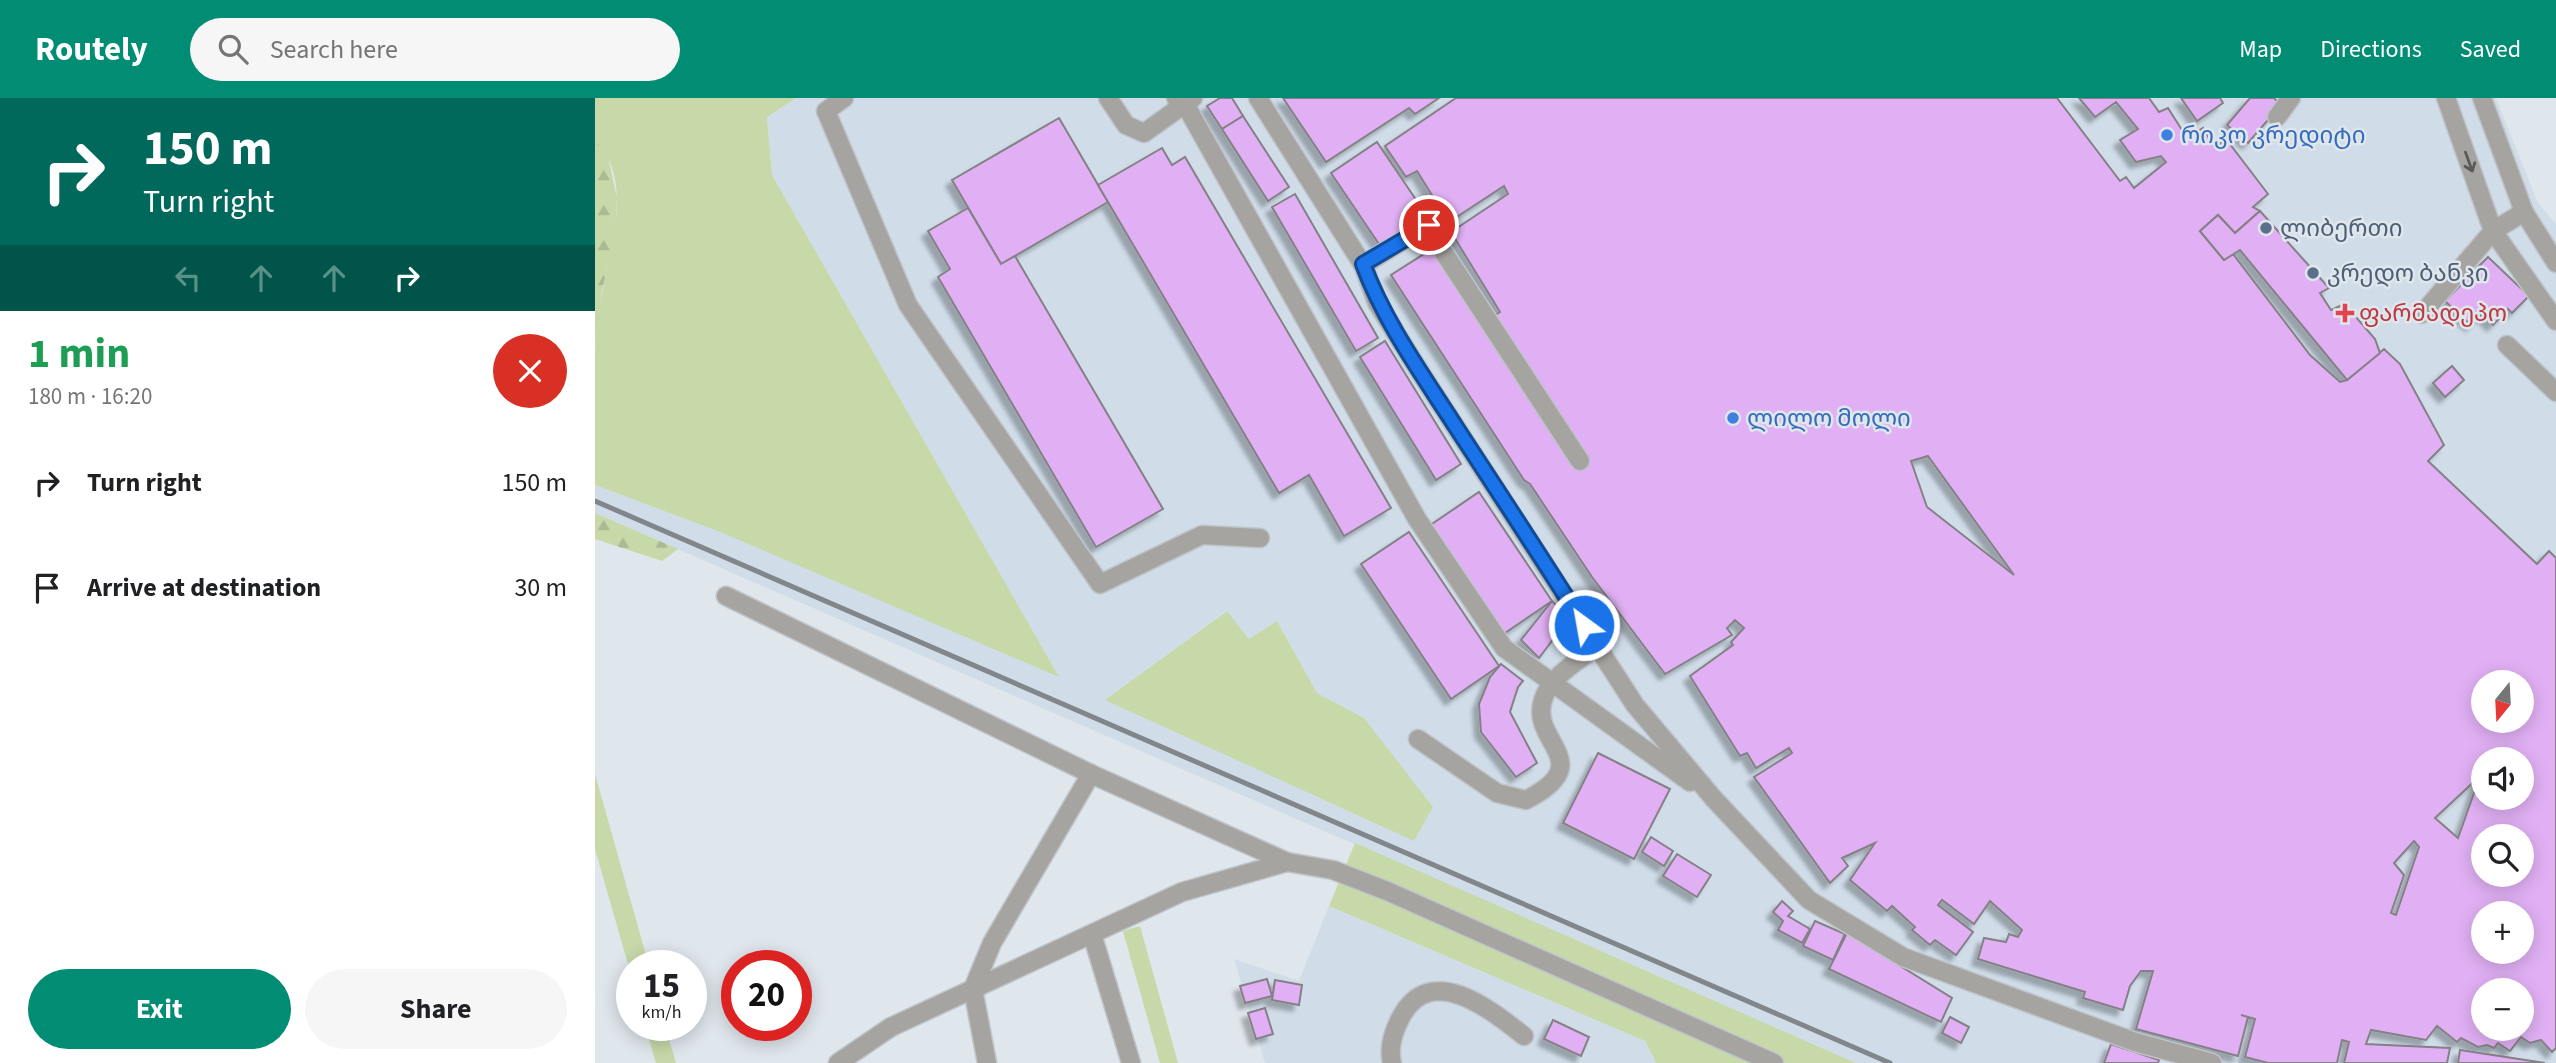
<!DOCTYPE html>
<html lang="en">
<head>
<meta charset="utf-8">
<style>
	:root { --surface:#fff; --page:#f6f6f6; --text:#202124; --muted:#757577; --accent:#018c74 }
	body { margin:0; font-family:"Source Sans 3","Noto Sans Georgian",sans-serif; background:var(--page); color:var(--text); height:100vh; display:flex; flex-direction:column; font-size:26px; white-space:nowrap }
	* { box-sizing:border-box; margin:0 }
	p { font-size:23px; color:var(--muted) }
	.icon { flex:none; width:38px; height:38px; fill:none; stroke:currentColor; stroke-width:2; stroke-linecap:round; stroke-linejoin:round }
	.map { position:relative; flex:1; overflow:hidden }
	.drawer { display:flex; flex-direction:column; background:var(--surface); width:595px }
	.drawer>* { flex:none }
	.top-card { background:#00695c; color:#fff; overflow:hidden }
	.needle { width:46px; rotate:198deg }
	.controls { position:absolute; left:1876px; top:572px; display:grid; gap:14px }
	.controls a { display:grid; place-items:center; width:63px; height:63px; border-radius:50%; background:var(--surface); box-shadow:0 4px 18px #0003; font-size:35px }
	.speed { position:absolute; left:21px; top:852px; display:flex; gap:14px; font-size:35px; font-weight:700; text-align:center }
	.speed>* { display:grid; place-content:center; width:91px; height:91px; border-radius:50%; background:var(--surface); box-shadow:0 4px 18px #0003; line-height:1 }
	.speed small { font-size:18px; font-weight:400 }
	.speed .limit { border:10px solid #d22; background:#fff; color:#111 }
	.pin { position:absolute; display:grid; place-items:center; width:60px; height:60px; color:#fff; margin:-30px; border:4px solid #fff; border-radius:50%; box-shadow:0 2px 7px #0007 }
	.me { position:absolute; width:77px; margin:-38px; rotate:328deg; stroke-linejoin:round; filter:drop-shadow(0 0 5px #0008) }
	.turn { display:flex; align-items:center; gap:24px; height:147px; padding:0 28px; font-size:32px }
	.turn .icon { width:91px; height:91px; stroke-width:2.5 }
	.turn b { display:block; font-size:49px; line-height:60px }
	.lanes { display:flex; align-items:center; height:66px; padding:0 28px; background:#0003; justify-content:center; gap:35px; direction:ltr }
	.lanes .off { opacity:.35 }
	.round { display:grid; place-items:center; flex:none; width:74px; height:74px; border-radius:37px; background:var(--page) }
	.summary { display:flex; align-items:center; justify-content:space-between; height:119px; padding:0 28px }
	h1 { font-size:42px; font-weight:700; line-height:52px; color:#1e9e55 }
	.action { display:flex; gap:14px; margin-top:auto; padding:14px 28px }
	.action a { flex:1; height:80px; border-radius:42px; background:var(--accent); color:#fff; font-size:28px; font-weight:700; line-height:80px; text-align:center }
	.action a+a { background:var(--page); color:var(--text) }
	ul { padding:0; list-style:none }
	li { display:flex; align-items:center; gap:21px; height:105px; padding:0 28px }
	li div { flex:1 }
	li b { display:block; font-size:26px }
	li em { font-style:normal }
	header { display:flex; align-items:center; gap:42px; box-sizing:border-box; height:98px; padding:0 35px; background:var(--accent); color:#fff }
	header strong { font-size:33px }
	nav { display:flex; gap:38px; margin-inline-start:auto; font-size:24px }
	.search { width:490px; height:63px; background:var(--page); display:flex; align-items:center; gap:18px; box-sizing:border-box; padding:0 24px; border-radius:38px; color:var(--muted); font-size:26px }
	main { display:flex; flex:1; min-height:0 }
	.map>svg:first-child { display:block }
	.built { fill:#d0dde9; fill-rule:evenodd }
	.green { fill:#c7d9a9 }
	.forest { fill:url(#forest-firs) }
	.building { fill:#e1b0f4; stroke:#848086; stroke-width:2; fill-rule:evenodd; filter:url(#shadow) }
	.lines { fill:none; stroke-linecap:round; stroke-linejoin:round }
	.minor-casing { stroke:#bec4c9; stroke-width:21 }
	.minor { stroke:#a6a4a1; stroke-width:18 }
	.rail { stroke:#81868a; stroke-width:5 }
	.oneway { stroke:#595a5a }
	.route-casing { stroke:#114b97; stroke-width:18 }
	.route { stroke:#1a73e8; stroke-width:12 }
	.shop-dot { fill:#3f7fe0; stroke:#dfe6ec; stroke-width:2.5 }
	.service-dot { fill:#5c6f8a; stroke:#dfe6ec; stroke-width:2.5 }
	.health-dot { fill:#e0444e; stroke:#dfe6ec; stroke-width:2.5 }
	.labels { text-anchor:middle; stroke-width:5; stroke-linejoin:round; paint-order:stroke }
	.shop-label { font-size:24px; fill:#366cbe; stroke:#dfe6ec; text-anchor:start }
	.service-label { font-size:24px; fill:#4e5e75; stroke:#dfe6ec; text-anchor:start }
	.health-label { font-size:24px; fill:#be3a42; stroke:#dfe6ec; text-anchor:start }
</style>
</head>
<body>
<header>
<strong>Routely</strong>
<div class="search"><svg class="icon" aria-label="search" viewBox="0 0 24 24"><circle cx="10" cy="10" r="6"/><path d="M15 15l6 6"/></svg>Search here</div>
<nav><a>Map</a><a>Directions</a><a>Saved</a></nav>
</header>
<main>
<section class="drawer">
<div class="top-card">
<div class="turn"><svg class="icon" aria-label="right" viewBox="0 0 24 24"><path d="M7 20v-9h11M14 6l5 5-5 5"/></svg><div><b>150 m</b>Turn right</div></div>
<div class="lanes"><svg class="icon off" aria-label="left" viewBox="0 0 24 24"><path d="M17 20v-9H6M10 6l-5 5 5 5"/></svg><svg class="icon off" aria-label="ahead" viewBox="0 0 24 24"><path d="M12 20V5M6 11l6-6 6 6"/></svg><svg class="icon off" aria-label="ahead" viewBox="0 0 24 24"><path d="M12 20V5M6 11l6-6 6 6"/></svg><svg class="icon" aria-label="right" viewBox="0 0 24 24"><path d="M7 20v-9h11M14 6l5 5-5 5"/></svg></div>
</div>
<div class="summary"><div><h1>1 min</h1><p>180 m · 16:20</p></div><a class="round" style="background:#d93025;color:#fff"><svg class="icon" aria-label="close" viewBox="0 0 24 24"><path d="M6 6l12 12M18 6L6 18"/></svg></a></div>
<ul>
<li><svg class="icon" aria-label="right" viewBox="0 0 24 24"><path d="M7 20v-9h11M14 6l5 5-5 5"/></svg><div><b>Turn right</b></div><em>150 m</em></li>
<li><svg class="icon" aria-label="arrive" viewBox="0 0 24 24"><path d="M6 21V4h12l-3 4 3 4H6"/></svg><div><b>Arrive at destination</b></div><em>30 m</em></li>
</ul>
<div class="action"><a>Exit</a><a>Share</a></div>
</section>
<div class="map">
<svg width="1961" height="965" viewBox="0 0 1961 965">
	<defs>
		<pattern id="forest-firs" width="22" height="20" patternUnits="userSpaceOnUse" patternTransform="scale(1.75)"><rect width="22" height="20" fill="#c7d9a9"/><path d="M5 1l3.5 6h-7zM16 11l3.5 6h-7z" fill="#abba92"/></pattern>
		<filter id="shadow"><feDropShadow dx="-6" dy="6" stdDeviation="2" flood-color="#0004"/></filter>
	</defs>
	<rect width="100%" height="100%" fill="#dfe6ec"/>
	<g class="built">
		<path d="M 201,0 L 1901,0 L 1943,105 L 1961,126 L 1961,965 L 1261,965 L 0,415 L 0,387 L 125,434 L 463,578 L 177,77 L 172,18 ZM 631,513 L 654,541 L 682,523 L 722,595 L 769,620 L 511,602 ZM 1888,584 L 1927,584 L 1927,623 L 1888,623 ZM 1888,662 L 1927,662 L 1927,700 L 1888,700 ZM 1888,738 L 1927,738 L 1927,777 L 1888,777 ZM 1888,816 L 1927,816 L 1927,854 L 1888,854 ZM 1888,892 L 1927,892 L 1927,931 L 1888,931 Z"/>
		<polygon points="734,808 1050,943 1061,965 670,965 639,861 704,883"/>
	</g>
	<g class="green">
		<path d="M 0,0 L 201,0 L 172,19 L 177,77 L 464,579 L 125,434 L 0,387 C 0,343 0,297 0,254 C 2,233 4,211 8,190 C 17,147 38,78 0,43 Z"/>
		<polygon points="632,513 654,541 682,523 722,595 769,620 838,709 819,743 510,602"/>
		<polygon points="0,676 54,868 37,868 37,880 0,751"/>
		<polygon points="760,745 1261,965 1061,965 1050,943 734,808"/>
		<polygon points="545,828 583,965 565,965 528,833"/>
		<polygon points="50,928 70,928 81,965 61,965"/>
	</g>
	<g class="forest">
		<polygon points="0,43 12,54 22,100 20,140 7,192 0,254"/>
		<polygon points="0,415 83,451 67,463 0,441"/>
	</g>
	<g class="building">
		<polygon points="625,0 637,0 648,18 627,31 612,8"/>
		<polygon points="688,0 844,0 820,16 814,10 731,64"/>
		<path d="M 861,0 L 1462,0 L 1525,83 L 1531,79 L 1539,90 L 1571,64 L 1566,58 L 1541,64 L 1525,42 L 1543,31 L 1521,4 L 1500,19 L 1484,0 L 1554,0 L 1564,14 L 1573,10 L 1592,40 L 1608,30 L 1620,50 L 1631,41 L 1673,96 L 1658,109 L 1665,113 L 1640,135 L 1623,117 L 1605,133 L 1629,162 L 1638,156 L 1715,257 L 1745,284 L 1752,282 L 1789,251 L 1805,266 L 1849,347 L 1833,363 L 1942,466 L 1954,453 L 1961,460 L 1961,950 L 1957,954 L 1946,942 L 1935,945 L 1926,939 L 1915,953 L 1903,945 L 1899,950 L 1892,947 L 1883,949 L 1866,940 L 1862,944 L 1842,928 L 1831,942 L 1776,932 L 1771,946 L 1855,950 L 1852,965 L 1749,965 L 1754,944 L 1747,942 L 1742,965 L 1673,965 L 1650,959 L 1660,921 L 1646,917 L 1653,919 L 1643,958 L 1541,931 L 1558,873 L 1546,873 L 1535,888 L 1528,912 L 1488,900 L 1490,894 L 1383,861 L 1389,840 L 1411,844 L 1414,836 L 1423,839 L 1427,832 L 1395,803 L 1379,826 L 1347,802 L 1343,807 L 1378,834 L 1361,857 L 1340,842 L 1335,847 L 1317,832 L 1320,829 L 1297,808 L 1292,813 L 1255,782 L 1280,745 L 1247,760 L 1253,768 L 1235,785 L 1159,679 L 1197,655 L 1194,650 L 1161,670 L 1152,655 L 1145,658 L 1095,578 L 1138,547 L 1136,544 L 1149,530 L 1140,522 L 1132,530 L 1137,537 L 1070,576 L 997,479 L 935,386 L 929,382 L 796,177 L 840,149 L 887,225 L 905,214 L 856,134 L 913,96 L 909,88 L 845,130 L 833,113 L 843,107 L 822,73 L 811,79 L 790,48 ZM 1333,358 L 1419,477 L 1332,409 L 1316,363 ZM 1888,584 L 1927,584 L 1927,623 L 1888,623 ZM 1888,662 L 1927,662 L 1927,700 L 1888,700 ZM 1885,678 L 1863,740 L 1840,720 ZM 1888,738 L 1927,738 L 1927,777 L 1888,777 ZM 1819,743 L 1824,749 L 1801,817 L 1796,815 L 1809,777 L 1799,765 ZM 1888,816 L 1927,816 L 1927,854 L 1888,854 ZM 1888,892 L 1927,892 L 1927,931 L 1888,931 Z"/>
		<polygon points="1586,0 1625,0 1628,5 1602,23"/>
		<polygon points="1655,0 1679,0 1686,7 1653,45 1632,27"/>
		<polygon points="648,18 694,89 673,103 627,31"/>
		<polygon points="464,20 513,104 406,166 357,82"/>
		<polygon points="782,44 834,121 788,152 736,75"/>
		<polygon points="567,50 577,67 590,59 796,410 749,438 714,377 684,395 503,87"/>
		<polygon points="700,96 783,240 761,253 677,109"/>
		<polygon points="373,110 406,166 420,158 568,411 501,449 343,179 355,171 333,133"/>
		<polygon points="1665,113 1734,190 1725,195 1736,212 1745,208 1761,219 1780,241 1785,255 1752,282 1645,152 1629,162 1605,133 1623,117 1640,135"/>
		<polygon points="1893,159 1934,198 1917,215 1913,211 1898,227 1887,216 1876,227 1850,203"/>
		<polygon points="790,243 866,366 841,382 765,259"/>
		<polygon points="1857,268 1869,282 1850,299 1838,285"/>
		<polygon points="884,394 957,503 907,537 834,428"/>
		<polygon points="814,434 904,568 856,601 766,466"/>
		<polygon points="957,503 974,520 944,560 926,542"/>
		<polygon points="906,566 928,583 923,589 915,614 942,665 921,679 886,634 884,606 895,579"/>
		<polygon points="1003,655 1075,691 1039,761 968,725"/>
		<polygon points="1056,739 1078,753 1069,768 1047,754"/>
		<polygon points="1082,756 1116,777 1102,799 1068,778"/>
		<polygon points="1187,803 1198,813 1193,818 1215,831 1207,845 1183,832 1188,823 1178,814"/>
		<polygon points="1220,823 1250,836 1238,862 1208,848"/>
		<polygon points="1252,835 1357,900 1346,924 1234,871"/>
		<polygon points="672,881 677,898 650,905 645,888"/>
		<polygon points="680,882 707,887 704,907 677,902"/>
		<polygon points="670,910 678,936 661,941 653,915"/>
		<polygon points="1355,919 1374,929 1366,945 1347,935"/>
		<polygon points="958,922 994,939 986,958 949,941"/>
		<polygon points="1516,946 1564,962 1563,965 1509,965"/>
		<polygon points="1865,952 1950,965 1863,965"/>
	</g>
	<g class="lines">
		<g class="minor-casing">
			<g id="minor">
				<polyline points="249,0 231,13 313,207 505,486 607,437 665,440"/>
				<polyline points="513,0 531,27 549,35 598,0"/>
				<polyline points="581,0 590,6 822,421 909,550 1095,684"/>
				<polyline points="663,0 768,167 782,205 823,271 1040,607 1119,701 1214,802 1308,859 1540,944 1617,965"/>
				<polyline points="1851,0 1898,133 1961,223"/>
				<polyline points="1887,0 1929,114 1961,165"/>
				<polyline points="1682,19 1696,0"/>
				<polyline points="768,167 833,127 840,141 985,363"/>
				<polyline points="1827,216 1898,133 1929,114"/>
				<polyline points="1912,247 1961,294"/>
				<polyline points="131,498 496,676 692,764"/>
				<path d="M 823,641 L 902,695 L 931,702 C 1005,664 934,644 948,602 C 955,578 984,563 1002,548"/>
				<polyline points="497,836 536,965"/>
				<polyline points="243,965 296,929 587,794 692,764 738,772 792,793 1179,965"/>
				<polyline points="392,965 378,891 397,845 496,676"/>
				<path d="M 797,965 C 793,949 798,934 806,919 C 836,863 896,912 929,938"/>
			</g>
		</g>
		<use href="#minor" class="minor"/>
		<polyline class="rail" points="0,403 1295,965"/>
	</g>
	<defs><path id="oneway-shaft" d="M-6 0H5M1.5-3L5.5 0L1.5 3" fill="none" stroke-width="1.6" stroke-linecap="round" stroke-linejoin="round" transform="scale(1.75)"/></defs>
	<use class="oneway" href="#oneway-shaft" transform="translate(1874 64) rotate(70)"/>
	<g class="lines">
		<g class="route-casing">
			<path id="route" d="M 834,127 L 768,166 C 790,225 827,276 861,329 C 904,395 947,460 989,527"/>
		</g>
		<use href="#route" class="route"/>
	</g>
	<g class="shop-dot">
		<circle cx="1572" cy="37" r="7"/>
		<circle cx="1138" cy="320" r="7"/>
	</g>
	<g class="service-dot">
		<circle cx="1671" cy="130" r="7"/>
		<circle cx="1718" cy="175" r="7"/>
	</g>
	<path class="health-dot" d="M1746.5 204.5h7v7h7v7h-7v7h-7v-7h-7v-7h7z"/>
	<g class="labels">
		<g class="shop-label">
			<text x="1586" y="45">რიკო კრედიტი</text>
			<text x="1152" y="328">ლილო მოლი</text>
		</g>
		<g class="service-label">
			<text x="1685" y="138">ლიბერთი</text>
			<text x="1732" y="183">კრედო ბანკი</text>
		</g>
		<g class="health-label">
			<text x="1764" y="223">ფარმადეპო</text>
		</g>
	</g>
</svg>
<div class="controls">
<a><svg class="needle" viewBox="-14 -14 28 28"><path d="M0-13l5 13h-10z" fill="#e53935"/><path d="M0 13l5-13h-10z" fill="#757577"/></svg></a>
<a><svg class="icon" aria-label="sound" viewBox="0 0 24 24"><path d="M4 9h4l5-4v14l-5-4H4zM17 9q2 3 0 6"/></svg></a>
<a><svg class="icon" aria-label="search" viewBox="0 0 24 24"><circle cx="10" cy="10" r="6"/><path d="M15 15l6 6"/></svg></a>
<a>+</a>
<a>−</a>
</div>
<div class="speed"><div>15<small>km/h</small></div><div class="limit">20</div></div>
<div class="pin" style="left:834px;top:127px;background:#d93025"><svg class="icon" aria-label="arrive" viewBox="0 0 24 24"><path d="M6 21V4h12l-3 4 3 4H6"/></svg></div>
<svg class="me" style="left:989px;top:527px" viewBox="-20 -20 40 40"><circle r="17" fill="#1a73e8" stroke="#fff" stroke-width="3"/><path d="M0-11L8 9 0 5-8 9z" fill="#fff"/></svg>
</div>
</main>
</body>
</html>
